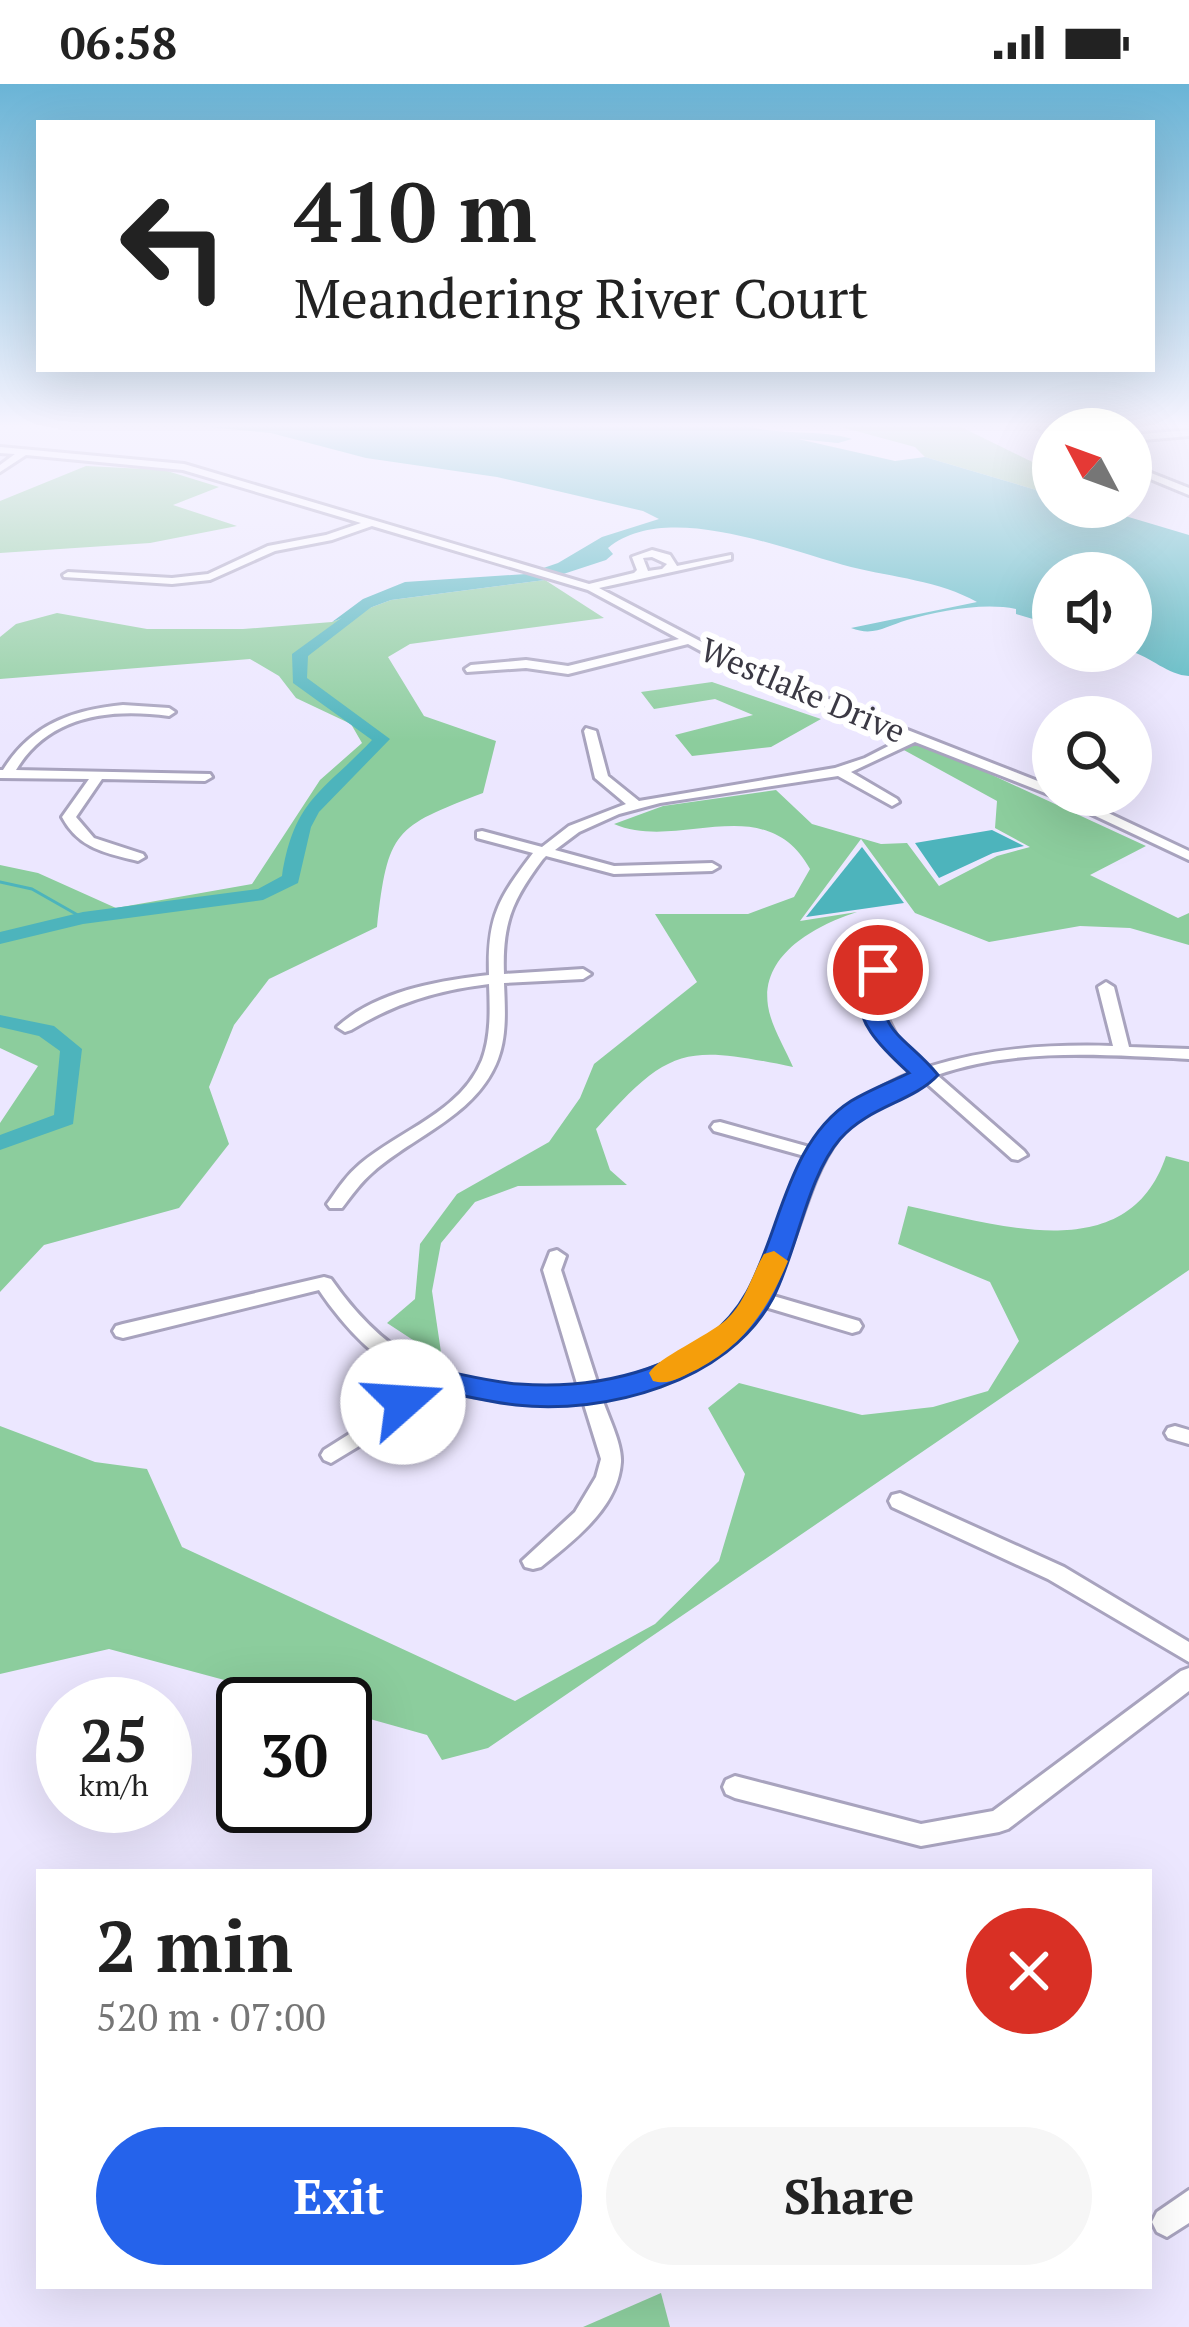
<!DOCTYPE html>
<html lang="en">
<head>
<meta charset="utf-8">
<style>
	:root { --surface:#fff; --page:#f6f6f6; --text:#222; --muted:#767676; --accent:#2563eb }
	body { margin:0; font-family:"PT Serif",serif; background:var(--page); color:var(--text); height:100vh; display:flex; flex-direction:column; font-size:45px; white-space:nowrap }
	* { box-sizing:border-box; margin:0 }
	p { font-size:39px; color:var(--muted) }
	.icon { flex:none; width:66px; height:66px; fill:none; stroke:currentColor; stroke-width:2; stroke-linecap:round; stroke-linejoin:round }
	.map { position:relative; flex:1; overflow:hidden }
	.sheet { position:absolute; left:36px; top:1785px; width:1116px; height:420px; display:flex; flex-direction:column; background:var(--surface); border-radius:0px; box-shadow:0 12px 48px #0002 }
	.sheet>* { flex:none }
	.hud { position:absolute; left:36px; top:36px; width:1119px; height:252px; border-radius:0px; box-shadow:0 12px 48px #0002; background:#fff; color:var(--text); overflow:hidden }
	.needle { width:78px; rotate:311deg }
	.tools { position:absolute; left:1032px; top:324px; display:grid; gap:24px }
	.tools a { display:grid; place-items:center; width:120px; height:120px; border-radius:50%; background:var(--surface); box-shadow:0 12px 48px #0002; font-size:60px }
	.speed { position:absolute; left:36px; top:1593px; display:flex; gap:24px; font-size:60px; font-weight:700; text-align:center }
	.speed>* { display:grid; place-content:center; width:156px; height:156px; border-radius:50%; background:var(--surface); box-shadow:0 12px 48px #0002; line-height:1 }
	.speed small { font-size:30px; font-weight:400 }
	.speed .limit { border:6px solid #111; border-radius:18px; background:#fff; color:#111 }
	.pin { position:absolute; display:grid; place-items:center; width:102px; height:102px; color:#fff; margin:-51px; border:6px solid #fff; border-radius:50%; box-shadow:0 3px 12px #0007 }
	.me { position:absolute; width:132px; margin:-66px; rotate:71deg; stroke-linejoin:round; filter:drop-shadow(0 0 9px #0008) }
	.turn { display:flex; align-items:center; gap:42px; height:252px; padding:0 60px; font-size:54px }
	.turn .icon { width:156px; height:156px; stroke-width:2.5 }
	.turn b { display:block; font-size:84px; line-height:102px }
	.round { display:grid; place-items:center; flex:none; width:126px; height:126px; border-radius:63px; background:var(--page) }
	.overview { display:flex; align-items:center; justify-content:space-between; height:204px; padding:0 60px }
	h1 { font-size:72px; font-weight:600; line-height:90px }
	.primary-button { display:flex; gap:24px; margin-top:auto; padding:24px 60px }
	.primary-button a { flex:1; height:138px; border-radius:72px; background:var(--accent); color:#fff; font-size:48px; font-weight:600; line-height:138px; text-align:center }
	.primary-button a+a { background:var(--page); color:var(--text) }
	.status { display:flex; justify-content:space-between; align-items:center; height:84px; padding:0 60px; background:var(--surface); direction:ltr }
	.status svg { height:33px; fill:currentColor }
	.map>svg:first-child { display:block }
	.forest { fill:#8ccd9d }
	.water { fill:#4db4bc }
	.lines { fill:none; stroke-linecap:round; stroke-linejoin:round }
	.stream { stroke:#4db4bc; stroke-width:3 }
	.river { fill:#4db4bc; fill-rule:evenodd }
	.minor-casing { stroke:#a8a3be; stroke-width:6 }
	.minor { fill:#fff; fill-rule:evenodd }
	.route { fill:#2563eb; stroke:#184099; stroke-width:3 }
	.slow { fill:#f59e0b }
	.labels { text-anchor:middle; stroke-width:12; stroke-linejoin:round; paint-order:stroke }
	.far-street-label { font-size:33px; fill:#3b3944; stroke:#fff }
</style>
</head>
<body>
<div class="status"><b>06:58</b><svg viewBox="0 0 49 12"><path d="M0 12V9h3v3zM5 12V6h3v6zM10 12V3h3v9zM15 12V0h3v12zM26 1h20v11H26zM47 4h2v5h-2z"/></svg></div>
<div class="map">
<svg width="1189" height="2243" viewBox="0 0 1189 2243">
	<rect width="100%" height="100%" fill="#ece7ff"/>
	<g class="forest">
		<polygon points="841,343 961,343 1053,388 1053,411 925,373 915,363"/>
		<polygon points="86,382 164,386 219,403 173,421 237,442 150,459 0,469 0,417"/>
		<path d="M 545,496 L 604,534 L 410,560 L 388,573 L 424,632 L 496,657 L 483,709 C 394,743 388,746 377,843 L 269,895 L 234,941 L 209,1003 L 229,1060 L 179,1124 L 44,1161 L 0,1208 L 0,1039 L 38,982 L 0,964 L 0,781 L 38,789 L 116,824 L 252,800 L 320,696 L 362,659 L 351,640 L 296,614 L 279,592 L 250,575 L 0,595 L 0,553 L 16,540 L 57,529 L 147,545 L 243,545 L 332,538 L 391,516 Z"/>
		<polygon points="712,598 821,635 771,663 692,672 675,651 753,631 715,615 654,625 641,608"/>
		<path d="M 923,659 L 1146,762 L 1090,791 L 1178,834 L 1189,829 L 1189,861 L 1130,844 L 1080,842 L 989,858 L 915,829 L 861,755 L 800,837 L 857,828 C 817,841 760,870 768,922 C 771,942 785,964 793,983 C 686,961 670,961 596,1045 L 610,1086 L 627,1101 L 518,1102 L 475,1118 L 441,1159 L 432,1207 L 442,1275 L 387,1239 L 415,1215 L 420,1160 L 457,1110 L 549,1058 L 580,1014 L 594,980 L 697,898 L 655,830 L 748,830 L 794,813 L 810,785 C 765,704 679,768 614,740 L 663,722 L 776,706 L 812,740 L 881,760 L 907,759 L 939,802 L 997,772 L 1030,763 L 995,744 L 997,717 L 902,665 Z"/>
		<path d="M 1166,1072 L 1189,1078 L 1189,1186 L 488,1664 L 442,1676 L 427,1651 L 345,1628 L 345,1620 L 314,1620 L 109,1565 L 0,1590 L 0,1342 L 95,1378 L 147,1385 L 182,1463 L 515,1617 L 655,1540 L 719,1477 L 745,1390 L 708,1324 L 739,1299 L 862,1331 L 933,1323 L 988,1307 L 1019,1257 L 990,1198 L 898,1160 L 908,1122 C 996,1140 1128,1186 1166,1072 Z"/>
		<polygon points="661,2209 670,2243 583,2243"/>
	</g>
	<g class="water">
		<path d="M 207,343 L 751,343 C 786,352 816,345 852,355 L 838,359 L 798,355 L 895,377 L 925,373 L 1053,411 L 1053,423 L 1095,423 L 1189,451 L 1189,592 C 1168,591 1151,573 1130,567 L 1131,489 L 1053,489 L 1053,541 L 1016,530 L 1016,525 C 983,518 939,527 907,536 C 886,542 874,553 851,544 L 977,518 C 940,497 892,493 851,483 C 788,467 666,415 608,464 L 613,470 L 606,476 L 545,496 L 391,516 L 332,538 L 363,515 L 405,498 L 526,490 L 558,479 L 602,453 L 659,435 L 643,427 L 497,393 L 366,374 L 271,349 Z"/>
		<polygon points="992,746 1024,762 993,769 939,794 915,759"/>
		<polygon points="862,763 904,819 806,833"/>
	</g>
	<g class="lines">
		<polyline class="stream" points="0,798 32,805 83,834"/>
		<g class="river">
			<path d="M 369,514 L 376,518 L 374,521 L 308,572 L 307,594 L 390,655 L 319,728 L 311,743 L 298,799 L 263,816 L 83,840 L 0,860 L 0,848 L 83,828 L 258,805 L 282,792 C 294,715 323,708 372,656 L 293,599 L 292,570 Z"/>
			<polygon points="0,931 54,942 82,965 73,1040 0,1066 0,1051 54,1031 60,967 39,952 0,943"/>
		</g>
		<g class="minor-casing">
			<g id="minor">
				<polygon points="1038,343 1054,345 1053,351 1039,345"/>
				<polygon points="1189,346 1189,352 1131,357 1131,351"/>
				<path d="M 0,363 L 184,380 L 589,500 L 634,489 L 637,486 L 632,473 L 652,466 L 670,471 L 677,482 L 731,471 L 731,475 L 599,504 L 757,587 L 1053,703 L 1053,711 L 1070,711 L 1189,767 L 1189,776 L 1053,712 L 915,658 L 851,688 L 897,715 L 899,718 L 892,722 L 838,692 L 660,719 L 619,730 L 579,748 L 555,766 L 614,782 L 712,779 L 719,783 L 712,787 L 614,790 L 546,772 L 543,775 C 513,815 502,838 504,890 L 583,885 L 591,890 L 583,895 L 504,899 C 505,924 507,951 498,975 C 477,1031 415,1051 373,1088 C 361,1098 352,1111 342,1124 L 330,1124 L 327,1120 L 330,1116 C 339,1103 348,1090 360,1080 C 400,1046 461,1028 482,976 C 491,952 490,925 489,900 C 438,906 395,919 351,946 L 345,948 L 337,943 C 377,907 437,897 489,891 C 487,832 499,814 533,769 L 477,754 L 477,748 L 482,747 L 542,763 L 569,742 L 626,720 L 595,694 L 584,647 L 586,644 L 596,647 L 608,692 L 639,717 L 835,684 L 865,674 L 904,654 L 749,593 L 688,560 L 568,590 L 526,584 L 467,588 L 465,585 L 471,581 L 526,576 L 568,582 L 679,555 L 588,506 L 372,442 L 332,456 L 275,467 L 210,496 L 172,500 L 64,493 L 63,491 L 68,488 L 172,494 L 208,490 L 268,462 L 326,451 L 361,439 L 183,386 L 26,371 L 0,388 L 0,381 L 15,370 L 0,369 ZM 652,473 L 667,480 L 662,485 L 648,487 L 643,474 Z"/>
				<polygon points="1131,381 1189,404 1189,411 1131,387"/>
				<path d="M 123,621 L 169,624 L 175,628 L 169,632 C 110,624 49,631 16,686 L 210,690 L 212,693 L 205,697 L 102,695 L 76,733 L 94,754 L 143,770 L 145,773 L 138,777 C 106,769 79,765 62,733 L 89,695 L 0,694 L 0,686 L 3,686 C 31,641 71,626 123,621 Z"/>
				<path d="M 878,881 L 886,886 L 877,914 L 900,959 L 928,983 C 988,964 1050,960 1113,962 L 1098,903 L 1106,898 L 1114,903 L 1129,963 L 1189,965 L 1189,975 C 1107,971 1016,963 937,991 L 1024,1067 L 1027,1071 L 1018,1076 L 1012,1075 L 923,996 C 804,1042 820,1114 770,1211 L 859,1237 L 862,1242 L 859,1247 L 852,1249 L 762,1222 C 725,1278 665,1299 602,1314 C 608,1333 622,1359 621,1378 C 618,1424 573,1457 541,1483 L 533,1485 L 525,1483 L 522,1477 L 575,1428 L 596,1393 L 601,1375 L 583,1317 C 531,1322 483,1317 433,1303 L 384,1347 L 331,1379 L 324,1376 L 321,1371 L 324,1366 L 370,1337 L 415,1296 C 375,1276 344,1243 319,1206 L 123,1254 L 116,1252 L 113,1247 L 116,1242 L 123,1240 L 324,1193 L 331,1195 C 394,1286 469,1314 578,1303 L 543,1186 L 550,1168 L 557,1166 L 566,1172 L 561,1186 L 598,1301 C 674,1283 734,1255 766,1179 C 781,1144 791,1107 808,1073 L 714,1047 L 711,1043 L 714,1039 L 720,1038 L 813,1064 C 840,1027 872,1005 914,988 L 887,964 L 861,914 L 870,886 Z"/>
				<polygon points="1175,1342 1189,1346 1189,1360 1168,1354 1165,1349 1168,1344"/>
				<polygon points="900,1409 1064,1483 1189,1558 1189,1578 1048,1495 892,1423 889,1417 892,1411"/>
				<polygon points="1189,1584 1189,1607 1008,1745 999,1748 921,1762 735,1714 726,1710 723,1703 726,1696 735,1692 921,1740 993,1727 1181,1587"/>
				<polygon points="1189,2106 1189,2139 1167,2153 1157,2148 1152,2138 1157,2128"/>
			</g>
		</g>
		<use href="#minor" class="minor"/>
	</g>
	<linearGradient id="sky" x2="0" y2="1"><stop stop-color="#6ab4d6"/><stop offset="0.52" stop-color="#f6f4ff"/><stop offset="1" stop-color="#f6f4ff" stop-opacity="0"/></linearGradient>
	<rect width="1189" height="657" fill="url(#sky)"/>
	<path class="route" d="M 878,879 L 890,886 C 869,947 905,950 938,991 C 913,1018 869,1022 840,1055 C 807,1093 797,1168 773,1214 C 728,1299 604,1331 516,1321 C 489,1318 462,1311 435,1306 L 414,1326 L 392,1326 L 388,1318 C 396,1304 413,1289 429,1284 C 458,1289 489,1298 519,1300 C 599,1306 705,1284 747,1208 C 781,1146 787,1058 851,1017 C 869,1006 890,998 909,989 C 885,967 849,935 862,900 C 866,888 866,883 878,879 Z"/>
	<path class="slow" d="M 774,1167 L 788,1177 C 768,1225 745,1260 698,1285 C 682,1292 670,1302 653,1297 L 649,1289 C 659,1273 706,1253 726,1236 C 746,1218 751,1192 764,1170 Z"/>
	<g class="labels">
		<g class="far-street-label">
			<text transform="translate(803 606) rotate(23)" y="12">Westlake Drive</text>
		</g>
	</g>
</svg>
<div class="tools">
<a><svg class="needle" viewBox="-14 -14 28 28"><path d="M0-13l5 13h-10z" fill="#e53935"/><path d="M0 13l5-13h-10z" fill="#767676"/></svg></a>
<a><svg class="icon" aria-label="sound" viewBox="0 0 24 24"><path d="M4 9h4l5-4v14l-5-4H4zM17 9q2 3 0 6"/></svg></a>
<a><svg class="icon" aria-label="search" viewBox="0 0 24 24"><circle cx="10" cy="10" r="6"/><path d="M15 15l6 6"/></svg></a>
</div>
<div class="speed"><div>25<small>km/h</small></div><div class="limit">30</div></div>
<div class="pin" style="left:878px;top:886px;background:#d93025"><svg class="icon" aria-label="arrive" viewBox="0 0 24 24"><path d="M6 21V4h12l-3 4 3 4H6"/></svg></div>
<svg class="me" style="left:403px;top:1318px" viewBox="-20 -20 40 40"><circle r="19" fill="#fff"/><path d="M0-13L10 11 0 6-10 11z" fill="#2563eb"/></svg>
<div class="hud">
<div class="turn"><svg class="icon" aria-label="left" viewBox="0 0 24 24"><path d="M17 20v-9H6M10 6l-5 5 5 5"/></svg><div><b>410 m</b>Meandering River Court</div></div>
</div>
<section class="sheet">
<div class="overview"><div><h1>2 min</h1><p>520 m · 07:00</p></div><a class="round" style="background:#d93025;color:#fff"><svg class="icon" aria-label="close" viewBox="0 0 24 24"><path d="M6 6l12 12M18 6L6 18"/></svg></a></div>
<div class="primary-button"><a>Exit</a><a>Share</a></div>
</section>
</div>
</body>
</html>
